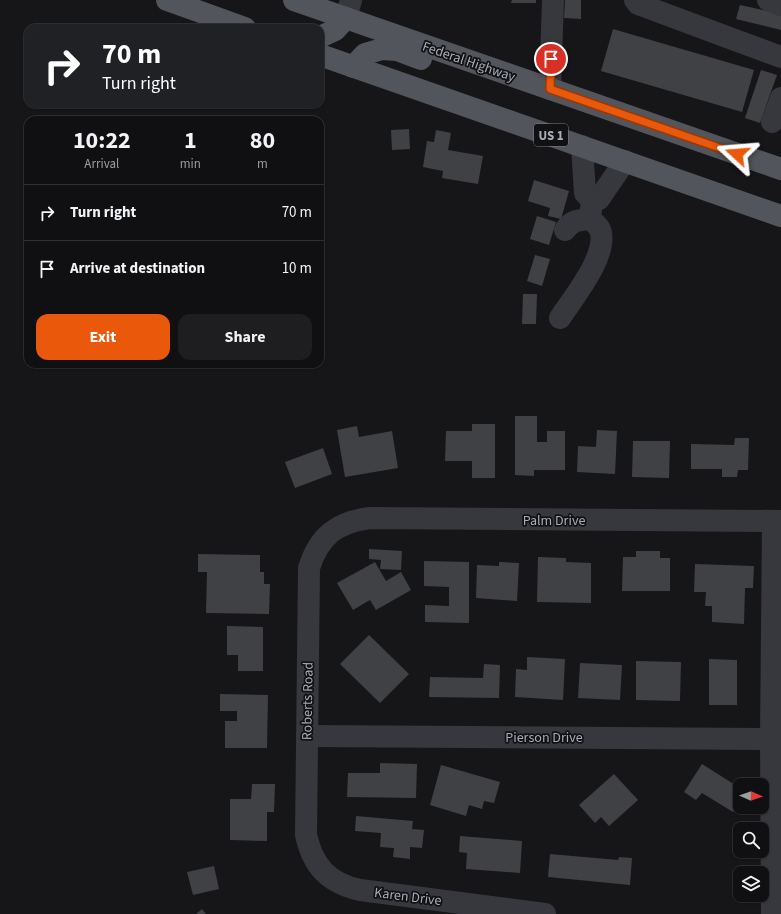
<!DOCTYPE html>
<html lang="en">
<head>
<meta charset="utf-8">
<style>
	:root { --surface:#101012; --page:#1e1e20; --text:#f1f3f6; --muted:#9c9d9f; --line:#303032; --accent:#ea580c }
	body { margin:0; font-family:"Source Sans 3",sans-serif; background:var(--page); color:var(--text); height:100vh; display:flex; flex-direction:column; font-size:15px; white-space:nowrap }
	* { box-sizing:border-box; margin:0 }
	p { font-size:13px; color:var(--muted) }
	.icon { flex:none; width:22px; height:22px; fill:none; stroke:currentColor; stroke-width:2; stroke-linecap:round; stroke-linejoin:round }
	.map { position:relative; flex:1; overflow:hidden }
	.details { position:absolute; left:24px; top:116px; width:300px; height:252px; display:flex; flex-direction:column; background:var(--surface); border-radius:12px; box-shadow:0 1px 3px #0004,0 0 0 1px var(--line) }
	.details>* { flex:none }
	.top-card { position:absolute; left:24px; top:24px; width:300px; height:84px; border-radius:12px; box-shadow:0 1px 3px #0004,0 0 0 1px var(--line); background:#202124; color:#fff; overflow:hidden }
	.needle { width:26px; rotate:92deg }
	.buttons { position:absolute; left:733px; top:778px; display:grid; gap:8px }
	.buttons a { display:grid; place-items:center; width:36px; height:36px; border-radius:8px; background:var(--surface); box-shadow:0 1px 3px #0004,0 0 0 1px var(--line); font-size:20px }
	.pin { position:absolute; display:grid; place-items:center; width:34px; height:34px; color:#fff; margin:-17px; border:2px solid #fff; border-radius:50%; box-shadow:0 1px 4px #0007 }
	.me { position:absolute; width:44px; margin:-22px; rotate:289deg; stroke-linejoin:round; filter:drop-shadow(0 0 3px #0008) }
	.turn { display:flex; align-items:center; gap:14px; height:84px; padding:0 12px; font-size:18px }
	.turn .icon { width:52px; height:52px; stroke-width:2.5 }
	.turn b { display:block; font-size:28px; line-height:34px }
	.eta { display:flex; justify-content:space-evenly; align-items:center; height:68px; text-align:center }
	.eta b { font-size:24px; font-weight:700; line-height:28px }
	.primary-button { display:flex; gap:8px; margin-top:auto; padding:8px 12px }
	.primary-button a { flex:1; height:46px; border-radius:12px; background:var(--accent); color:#fff; font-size:16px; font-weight:700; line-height:46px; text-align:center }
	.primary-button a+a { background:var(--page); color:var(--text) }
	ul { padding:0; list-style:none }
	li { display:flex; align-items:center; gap:12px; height:56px; padding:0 12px; border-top:1px solid var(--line) }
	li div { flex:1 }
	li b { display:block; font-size:15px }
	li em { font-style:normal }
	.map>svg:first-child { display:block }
	.building { fill:#404145 }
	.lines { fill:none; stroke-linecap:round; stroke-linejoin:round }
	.minor { stroke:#37383d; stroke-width:22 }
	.major { stroke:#53555c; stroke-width:22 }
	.route-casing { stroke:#983908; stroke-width:10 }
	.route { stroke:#ea580c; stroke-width:7 }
	.labels { text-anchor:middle; stroke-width:3.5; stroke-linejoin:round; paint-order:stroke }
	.shield { fill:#111113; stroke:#7b7e86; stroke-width:1 }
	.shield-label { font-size:13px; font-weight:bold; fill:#a8adb8 }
	.street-label { font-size:14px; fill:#a8adb8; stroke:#111113 }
</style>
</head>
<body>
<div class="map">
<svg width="781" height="914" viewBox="0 0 781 914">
	<rect width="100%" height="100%" fill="#161618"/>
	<g class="building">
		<polygon points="512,0 536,0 536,3 511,3"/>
		<polygon points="565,0 581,0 581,19 564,18"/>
		<polygon points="740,5 781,14 781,30 736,19"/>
		<polygon points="613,29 754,70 742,112 601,71"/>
		<polygon points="761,70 777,75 760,123 745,118"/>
		<polygon points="409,129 410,149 392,150 391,130"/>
		<polygon points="436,130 451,133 448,150 483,156 478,184 442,178 443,171 423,167 427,141 434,142"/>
		<polygon points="534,180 569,191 561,219 548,216 550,208 528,201"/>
		<polygon points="537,216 556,222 549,245 530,239"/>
		<polygon points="535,255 550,259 542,286 527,281"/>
		<polygon points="523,294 537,294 536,324 522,324"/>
		<polygon points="515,416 537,416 537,442 547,442 547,431 565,431 565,470 534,470 534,476 515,475"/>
		<polygon points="472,424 495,424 495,478 472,478 472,461 445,461 446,431 472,431"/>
		<polygon points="357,426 359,437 392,431 398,468 345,477 337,430"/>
		<polygon points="597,430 617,431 615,474 577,472 578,446 596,447"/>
		<polygon points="735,438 749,438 748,470 738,470 737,477 722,477 722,469 691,469 691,444 734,445"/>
		<polygon points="633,441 670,441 669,478 632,477"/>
		<polygon points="323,448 332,474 295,488 285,462"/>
		<polygon points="369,549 402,551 401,570 380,569 381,560 369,559"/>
		<polygon points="636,551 660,551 660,558 670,558 670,591 622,591 623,557 636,557"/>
		<polygon points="198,554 260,555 260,572 264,572 264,584 270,584 269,614 206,613 207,572 198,572"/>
		<polygon points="538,557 566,558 566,562 591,563 591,603 537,602"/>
		<polygon points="424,561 469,562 469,623 425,622 425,605 449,606 449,587 424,586"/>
		<polygon points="375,562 386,581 401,572 411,590 376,610 370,600 353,610 337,583"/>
		<polygon points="499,562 519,563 517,601 476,598 477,565 499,566"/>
		<polygon points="695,564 754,566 753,588 745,588 744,624 712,622 712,606 705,606 706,592 694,592"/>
		<polygon points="227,626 263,627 263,671 238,671 238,655 227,655"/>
		<polygon points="369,635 409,674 380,703 340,664"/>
		<polygon points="527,657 565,659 563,700 515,697 516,669 527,670"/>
		<polygon points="709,659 737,660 737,705 709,705"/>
		<polygon points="636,661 681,662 680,701 636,700"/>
		<polygon points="580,663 622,665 620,700 578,698"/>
		<polygon points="484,664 500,665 499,698 429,697 430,677 483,678"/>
		<polygon points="220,694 268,695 267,748 225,748 225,721 237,721 237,711 220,711"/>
		<polygon points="380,763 417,764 416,798 347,797 348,773 380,773"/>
		<polygon points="702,764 740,788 740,801 733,812 702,793 696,800 684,792"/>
		<polygon points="441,765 500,782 494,803 484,801 482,809 469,805 466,816 430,805"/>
		<polygon points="614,774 638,800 609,826 601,817 595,823 579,805"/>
		<polygon points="252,784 275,784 274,812 267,812 267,841 230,840 230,799 251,799"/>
		<polygon points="356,816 413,821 412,829 424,830 422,848 410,847 410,859 393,857 394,848 380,847 381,833 355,831"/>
		<polygon points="460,836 522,841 520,873 466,869 467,853 459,852"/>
		<polygon points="550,854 618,860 619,857 632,858 630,885 548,877"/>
		<polygon points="214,866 219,889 193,895 187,872"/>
		<polygon points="202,909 206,914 196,914"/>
	</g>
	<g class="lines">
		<g class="minor">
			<polyline points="635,0 638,4 781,57"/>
			<polyline points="768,0 781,5"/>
			<polyline points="346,18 351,0"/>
			<polyline points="550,89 553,0"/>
			<polyline points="772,122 781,98"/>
			<polyline points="582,146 585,193 592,200"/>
			<path d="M 565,230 C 572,220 579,220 590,219"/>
			<path d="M 560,318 C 573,298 606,258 601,233 C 600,227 595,223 590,219 L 592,200 L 599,199 L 625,161"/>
			<polyline points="307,736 781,739"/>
			<path d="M 545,914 L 360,890 C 328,883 313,866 306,835 L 309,568 C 319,536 337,522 370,518 L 781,521"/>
			<polyline points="772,914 771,739 773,521"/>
		</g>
		<g class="major">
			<polyline points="167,0 245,28"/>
			<polyline points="294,0 781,169"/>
			<polyline points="320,37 335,30 346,18"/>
			<polyline points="320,55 781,216"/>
			<polyline points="353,67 365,54 382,49 397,50 421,59"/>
		</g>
	</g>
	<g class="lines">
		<g class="route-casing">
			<polyline id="route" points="551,59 550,89 737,154"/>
		</g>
		<use href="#route" class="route"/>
	</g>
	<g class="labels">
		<rect class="shield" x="534" y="124" width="34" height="22" rx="3"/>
		<g class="shield-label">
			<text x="551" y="140">US 1</text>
		</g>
		<g class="street-label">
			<text transform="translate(469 61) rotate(19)" y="5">Federal Highway</text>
			<text x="554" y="525">Palm Drive</text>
			<text transform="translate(307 701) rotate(-89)" y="5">Roberts Road</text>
			<text x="544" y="742">Pierson Drive</text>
			<text transform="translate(408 896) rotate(7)" y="5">Karen Drive</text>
		</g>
	</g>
</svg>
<div class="buttons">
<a><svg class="needle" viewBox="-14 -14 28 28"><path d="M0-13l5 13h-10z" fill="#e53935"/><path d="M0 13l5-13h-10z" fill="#9c9d9f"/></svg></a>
<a><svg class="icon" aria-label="search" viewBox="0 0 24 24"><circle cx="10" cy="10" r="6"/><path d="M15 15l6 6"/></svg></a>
<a><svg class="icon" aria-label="layers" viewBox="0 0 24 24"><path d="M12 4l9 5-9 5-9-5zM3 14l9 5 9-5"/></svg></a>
</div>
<div class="pin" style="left:551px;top:59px;background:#d93025"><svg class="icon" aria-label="arrive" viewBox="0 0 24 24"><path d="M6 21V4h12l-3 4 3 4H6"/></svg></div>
<svg class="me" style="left:737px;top:154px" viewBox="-20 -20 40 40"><path d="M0-17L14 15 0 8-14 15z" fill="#ea580c" stroke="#fff" stroke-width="4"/></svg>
<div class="top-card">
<div class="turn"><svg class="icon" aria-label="right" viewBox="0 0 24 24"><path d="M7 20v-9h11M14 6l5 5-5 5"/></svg><div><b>70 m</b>Turn right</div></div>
</div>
<section class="details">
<div class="eta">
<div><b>10:22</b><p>Arrival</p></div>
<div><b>1</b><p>min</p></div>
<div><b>80</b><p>m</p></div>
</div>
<ul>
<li><svg class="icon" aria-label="right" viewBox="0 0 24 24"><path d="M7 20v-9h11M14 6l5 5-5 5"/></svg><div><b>Turn right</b></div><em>70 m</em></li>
<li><svg class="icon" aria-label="arrive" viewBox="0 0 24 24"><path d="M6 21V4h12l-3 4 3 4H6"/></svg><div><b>Arrive at destination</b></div><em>10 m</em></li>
</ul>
<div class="primary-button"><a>Exit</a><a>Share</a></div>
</section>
</div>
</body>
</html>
